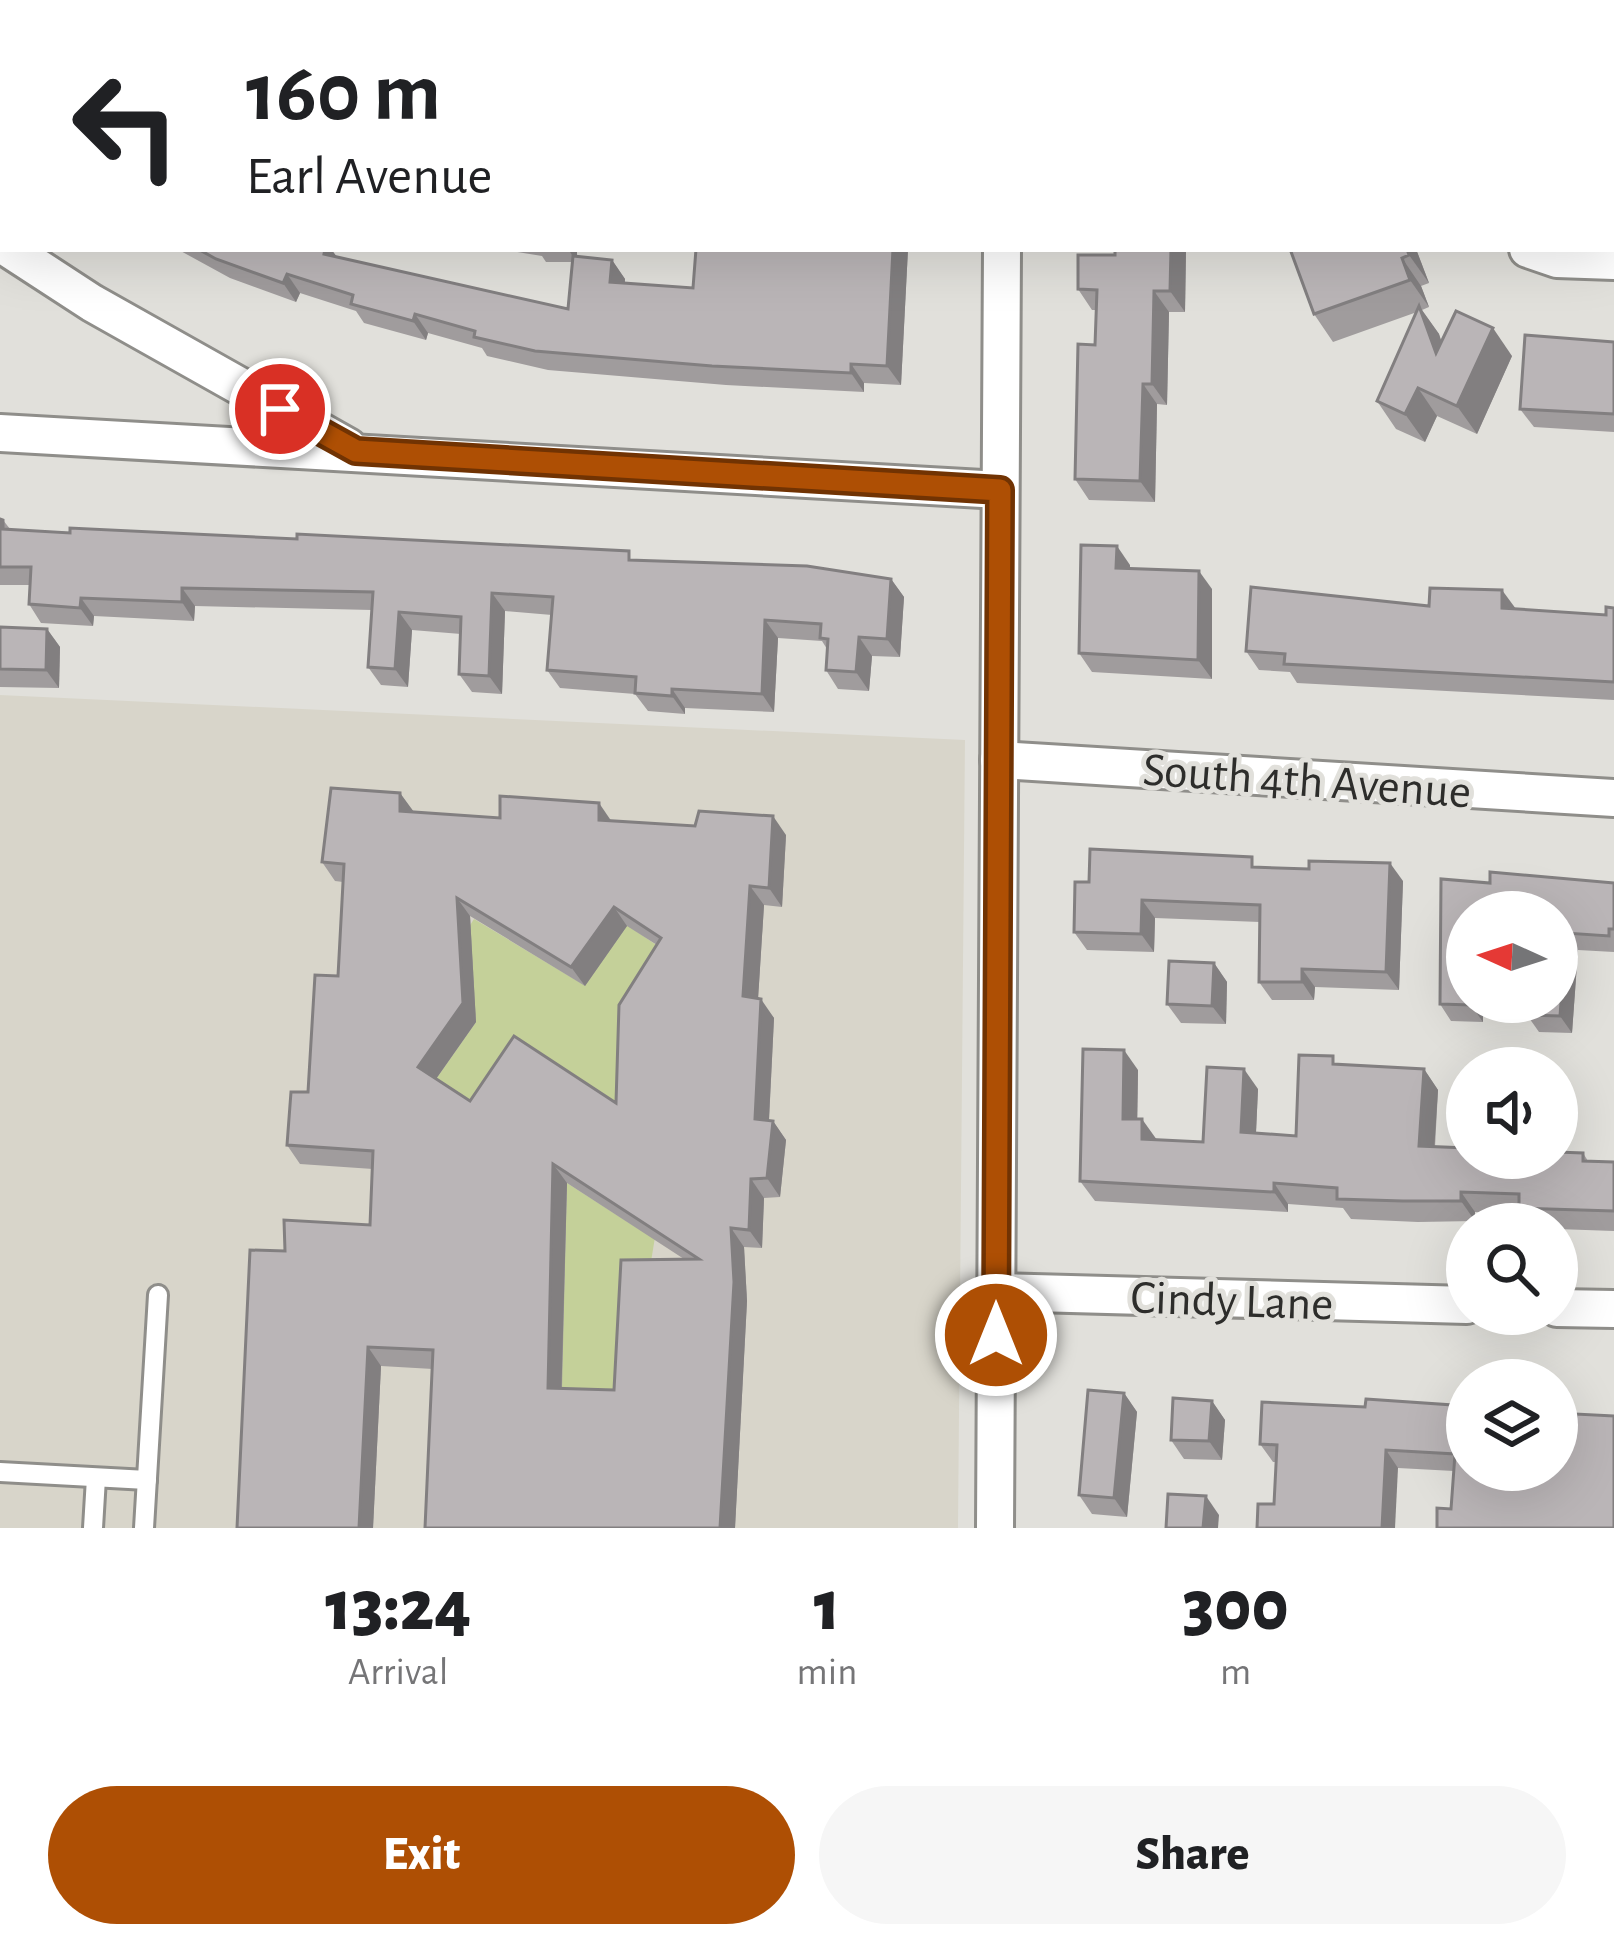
<!DOCTYPE html>
<html lang="en">
<head>
<meta charset="utf-8">
<style>
	:root { --surface:#fff; --page:#f6f6f6; --text:#202124; --muted:#757577; --accent:#ae4f04 }
	body { margin:0; font-family:"Alegreya Sans",sans-serif; background:var(--page); color:var(--text); height:100vh; display:flex; flex-direction:column; font-size:45px; white-space:nowrap }
	* { box-sizing:border-box; margin:0 }
	p { font-size:39px; color:var(--muted) }
	.icon { flex:none; width:66px; height:66px; fill:none; stroke:currentColor; stroke-width:2; stroke-linecap:round; stroke-linejoin:round }
	.map { position:relative; height:1528px; overflow:hidden }
	.side { display:flex; flex-direction:column; background:var(--surface); flex:1 }
	.side>* { flex:none }
	.banner { position:absolute; left:0px; top:0px; width:1614px; height:252px; box-shadow:0 12px 48px #0002; background:#fff; color:var(--text); overflow:hidden }
	.needle { width:78px; rotate:273deg }
	.controls { position:absolute; left:1446px; top:891px; display:grid; gap:24px }
	.controls a { display:grid; place-items:center; width:132px; height:132px; border-radius:50%; background:var(--surface); box-shadow:0 12px 48px #0002; font-size:60px }
	.pin { position:absolute; display:grid; place-items:center; width:102px; height:102px; color:#fff; margin:-51px; border:6px solid #fff; border-radius:50%; box-shadow:0 3px 12px #0007 }
	.me { position:absolute; width:132px; margin:-66px; rotate:0deg; stroke-linejoin:round; filter:drop-shadow(0 0 9px #0008) }
	.turn { display:flex; align-items:center; gap:42px; height:252px; padding:0 48px; font-size:54px }
	.turn .icon { width:156px; height:156px; stroke-width:2.5 }
	.turn b { display:block; font-size:84px; line-height:102px }
	.eta { display:flex; justify-content:space-evenly; align-items:center; height:204px; text-align:center }
	.eta b { font-size:72px; font-weight:800; line-height:84px }
	.button { display:flex; gap:24px; margin-top:auto; padding:24px 48px }
	.button a { flex:1; height:138px; border-radius:72px; background:var(--accent); color:#fff; font-size:48px; font-weight:800; line-height:138px; text-align:center }
	.button a+a { background:var(--page); color:var(--text) }
	.map>svg:first-child { display:block }
	.built { fill:#d8d5ca }
	.green { fill:#c4d099 }
	.lines { fill:none; stroke-linecap:round; stroke-linejoin:round }
	.service-casing { stroke:#8f8e8a; stroke-width:24 }
	.minor-casing { stroke:#8f8e8a; stroke-width:42 }
	.service { stroke:#fff; stroke-width:18 }
	.minor { stroke:#fff; stroke-width:36 }
	.wall { fill:#a09c9d; fill-rule:evenodd }
	.shaded-wall { fill:#827f80 }
	.building { fill:#bab5b7; stroke:#827f80; stroke-width:3; fill-rule:evenodd }
	.route-casing { stroke:#713303; stroke-width:30 }
	.route { stroke:#ae4f04; stroke-width:21 }
	.labels { text-anchor:middle; stroke-width:10; stroke-linejoin:round; paint-order:stroke }
	.street-label { font-size:48px; fill:#2d2d2b; stroke:#e1e0db }
</style>
</head>
<body>
<div class="map">
<svg width="1614" height="1528" viewBox="0 0 1614 1528">
	<rect width="100%" height="100%" fill="#e1e0db"/>
	<polygon class="built" points="0,695 965,740 958,1528 0,1528"/>
	<g class="green">
		<polygon points="474,919 584,985 627,925 674,957 634,1124 483,1119 431,1086 476,1022 447,962"/>
		<polygon points="567,1183 640,1230 656,1231 627,1409 561,1407"/>
	</g>
	<g class="lines">
		<g class="service-casing">
			<g id="service">
				<polyline points="0,1472 147,1480"/>
				<polyline points="93,1528 96,1478"/>
				<polyline points="144,1528 158,1295"/>
			</g>
		</g>
		<g class="minor-casing">
			<g id="minor">
				<polyline points="1003,3 1003,0"/>
				<polyline points="1510,3 1510,0"/>
				<polyline points="9,249 92,303 348,447"/>
				<polyline points="1528,249 1557,259 1614,261"/>
				<polyline points="0,433 1000,490"/>
				<polyline points="999,760 1614,798"/>
				<polyline points="996,1292 1467,1305"/>
				<polyline points="1557,1308 1614,1309"/>
				<polyline points="995,1528 1002,249"/>
			</g>
		</g>
		<use href="#service" class="service"/>
		<use href="#minor" class="minor"/>
	</g>
	<g class="wall">
		<rect x="1611" y="27" width="3" height="142"/>
		<polygon points="177,249 331,249 337,257 568,309 572,262 546,262 542,256 499,249 577,249 577,257 612,260 625,279 625,283 693,288 696,249 908,249 901,385 864,383 864,392 726,385 548,370 487,356 482,348 428,333 426,340 364,323 356,311 300,293 296,302 230,278"/>
		<polygon points="1186,249 1185,312 1169,312 1167,405 1157,404 1155,502 1089,500 1075,479 1095,345 1096,310 1092,310 1078,289 1115,255"/>
		<polygon points="1290,249 1416,249 1429,283 1421,286 1429,307 1422,310 1439,334 1441,342 1512,356 1477,434 1437,416 1425,442 1396,429 1377,401 1417,312 1333,342 1314,314"/>
		<polygon points="1614,342 1614,432 1534,427 1520,409"/>
		<polygon points="0,519 3,520 10,529 636,561 891,579 904,597 900,657 872,656 869,691 838,689 826,670 827,649 822,641 778,638 774,712 685,708 685,714 648,711 635,694 560,688 547,670 552,615 505,611 502,694 472,692 459,674 461,634 412,630 408,687 381,685 368,667 372,610 195,606 194,621 94,616 93,626 41,623 29,604 30,585 0,585"/>
		<polygon points="1130,565 1130,569 1212,589 1212,679 1092,672 1079,653"/>
		<polygon points="1429,606 1606,615 1614,608 1614,700 1297,683 1290,672 1259,670 1246,651"/>
		<polygon points="0,627 47,629 60,647 59,688 0,687"/>
		<path d="M 400,793 L 413,812 L 500,818 L 611,820 L 786,835 L 782,907 L 764,905 L 758,999 L 774,1018 L 769,1121 L 773,1121 L 786,1140 L 780,1197 L 764,1198 L 762,1248 L 744,1247 L 747,1301 L 735,1528 L 433,1369 L 381,1366 L 373,1528 L 237,1528 L 285,1251 L 370,1225 L 373,1169 L 300,1164 L 287,1145 L 308,1092 L 338,976 L 343,882 L 335,881 L 322,862 ZM 470,916 L 585,986 L 627,926 L 657,945 L 616,1103 L 470,1101 L 436,1079 L 476,1022 ZM 567,1183 L 684,1259 L 614,1390 L 562,1388 Z"/>
		<polygon points="1260,868 1403,881 1399,990 1315,987 1314,1000 1272,1000 1259,982 1260,922 1155,918 1154,952 1087,950 1074,932 1089,882"/>
		<polygon points="1490,872 1614,883 1614,952 1578,950 1572,1033 1539,1032 1527,1015 1527,1002 1557,1002 1557,912 1467,912 1467,1002 1483,1002 1483,1022 1451,1021 1440,1004 1441,879 1490,883"/>
		<polygon points="1214,963 1227,982 1226,1024 1181,1023 1167,1004"/>
		<polygon points="1338,1064 1424,1069 1438,1090 1435,1147 1583,1153 1588,1161 1614,1162 1614,1231 1557,1229 1557,1224 1530,1224 1523,1214 1475,1212 1475,1221 1418,1222 1351,1219 1343,1208 1288,1204 1288,1212 1095,1201 1080,1181 1138,1070 1137,1119 1157,1140 1203,1142 1258,1089 1256,1133 1296,1136"/>
		<polygon points="1124,1393 1137,1412 1127,1517 1092,1514 1079,1495"/>
		<polygon points="1212,1401 1225,1420 1222,1460 1184,1459 1171,1440"/>
		<polygon points="1431,1403 1467,1470 1576,1423 1614,1416 1451,1509 1454,1471 1398,1468 1274,1504 1276,1462 1273,1462 1260,1444 1365,1407"/>
	</g>
	<g class="shaded-wall">
		<polygon points="326,0 344,0 343,3 325,3"/>
		<polygon points="325,249 331,249 339,260 324,254"/>
		<polygon points="568,249 577,249 577,262"/>
		<polygon points="893,249 908,249 901,385 887,366"/>
		<polygon points="1171,249 1186,249 1185,312 1170,291"/>
		<polygon points="1407,249 1416,249 1429,283 1409,255"/>
		<polygon points="1402,258 1421,286 1429,307 1410,280"/>
		<polygon points="612,260 625,279 623,301 610,282"/>
		<polygon points="287,274 300,293 296,302 283,283"/>
		<polygon points="1154,291 1169,312 1167,405 1152,384"/>
		<polygon points="1419,306 1439,334 1455,381 1436,353"/>
		<polygon points="415,314 428,333 426,340 413,321"/>
		<polygon points="1493,328 1512,356 1477,434 1457,406"/>
		<polygon points="851,364 864,383 864,392 851,373"/>
		<polygon points="1143,384 1157,404 1155,502 1140,481"/>
		<polygon points="1418,388 1437,416 1425,442 1405,414"/>
		<polygon points="1117,546 1130,565 1130,587 1116,568"/>
		<polygon points="1199,571 1212,589 1212,679 1198,660"/>
		<polygon points="891,579 904,597 900,657 887,639"/>
		<polygon points="182,588 195,606 194,621 182,602"/>
		<polygon points="1502,590 1516,609 1502,608"/>
		<polygon points="492,593 505,611 502,694 489,676"/>
		<polygon points="81,598 94,616 93,626 80,608"/>
		<polygon points="399,612 412,630 408,687 395,669"/>
		<polygon points="765,620 778,638 774,712 762,694"/>
		<polygon points="47,629 60,647 59,688 46,670"/>
		<polygon points="859,637 872,656 869,691 856,672"/>
		<polygon points="672,689 685,708 685,714 672,696"/>
		<polygon points="400,793 414,812 400,811"/>
		<polygon points="599,803 612,822 599,820"/>
		<polygon points="773,816 786,835 782,907 769,888"/>
		<polygon points="1390,863 1403,881 1399,990 1386,972"/>
		<polygon points="750,886 764,905 757,1015 743,996"/>
		<polygon points="457,898 470,916 476,1022 431,1086 418,1067"/>
		<polygon points="1142,900 1155,918 1154,952 1141,934"/>
		<polygon points="614,907 627,926 585,986 571,967"/>
		<polygon points="1566,933 1578,950 1572,1033 1560,1016"/>
		<polygon points="1214,963 1227,982 1226,1024 1212,1006"/>
		<polygon points="1302,969 1315,987 1314,1000 1302,982"/>
		<polygon points="761,999 774,1018 768,1138 755,1119"/>
		<polygon points="1471,1002 1483,1002 1483,1022 1471,1005"/>
		<polygon points="1124,1050 1138,1070 1137,1140 1123,1119"/>
		<polygon points="1244,1069 1258,1089 1255,1153 1241,1132"/>
		<polygon points="1424,1069 1438,1090 1433,1167 1419,1146"/>
		<polygon points="1142,1119 1157,1140 1142,1139"/>
		<polygon points="773,1121 786,1140 780,1197 767,1178"/>
		<polygon points="553,1164 567,1183 561,1407 548,1388"/>
		<polygon points="751,1179 764,1198 762,1248 749,1230"/>
		<polygon points="1274,1183 1288,1204 1288,1212 1274,1192"/>
		<polygon points="1461,1192 1475,1212 1475,1221 1461,1201"/>
		<polygon points="731,1228 744,1247 747,1301 735,1528 720,1528"/>
		<polygon points="368,1347 381,1366 373,1528 359,1528"/>
		<polygon points="1124,1393 1137,1412 1127,1517 1114,1498"/>
		<polygon points="1212,1401 1225,1420 1222,1460 1209,1441"/>
		<polygon points="1386,1450 1398,1468 1395,1528 1382,1528"/>
		<polygon points="1206,1496 1219,1515 1218,1528 1203,1528"/>
	</g>
	<g class="building">
		<polygon points="14,0 75,0 73,3 19,3"/>
		<polygon points="285,0 326,0 325,3 284,3"/>
		<polygon points="368,0 466,0 466,2 469,3 367,3"/>
		<rect x="1611" y="27" width="3" height="115"/>
		<polygon points="0,57 3,60 3,129 0,128"/>
		<polygon points="198,249 325,249 324,254 568,309 573,256 612,260 610,282 693,288 696,249 893,249 887,366 851,364 851,373 712,366 535,351 474,337 475,331 415,314 413,321 351,304 353,295 287,274 283,283 216,259"/>
		<polygon points="1115,249 1171,249 1170,291 1154,291 1152,384 1143,384 1140,481 1075,479 1078,344 1095,345 1097,290 1078,289 1078,255 1115,255"/>
		<polygon points="1290,249 1407,249 1409,255 1402,258 1410,280 1314,314"/>
		<polygon points="1419,306 1436,353 1456,311 1493,328 1457,406 1418,388 1405,414 1377,401"/>
		<polygon points="1525,335 1614,342 1614,414 1520,409"/>
		<polygon points="0,519 3,520 3,529 70,533 70,528 297,539 297,534 629,551 629,560 807,566 891,579 887,639 859,637 856,672 826,670 828,639 820,638 821,624 765,620 762,694 672,689 672,696 635,693 636,677 547,670 553,597 492,593 489,676 459,674 461,617 399,612 395,669 368,667 373,592 182,588 182,602 81,598 80,608 29,604 31,567 0,567"/>
		<polygon points="1081,545 1117,546 1116,568 1199,571 1198,660 1079,653"/>
		<polygon points="1251,587 1429,606 1430,588 1502,590 1502,608 1606,615 1606,607 1614,608 1614,682 1284,664 1285,654 1246,651"/>
		<polygon points="0,627 47,629 46,670 0,669"/>
		<path d="M 331,788 L 400,793 L 400,811 L 500,818 L 500,796 L 599,803 L 599,820 L 695,826 L 699,811 L 773,816 L 769,888 L 750,886 L 743,996 L 761,999 L 755,1119 L 773,1121 L 767,1178 L 751,1179 L 749,1230 L 731,1228 L 734,1282 L 720,1528 L 425,1528 L 433,1350 L 368,1347 L 359,1528 L 237,1528 L 250,1250 L 285,1251 L 284,1220 L 370,1225 L 373,1151 L 287,1145 L 291,1092 L 308,1092 L 315,975 L 338,976 L 344,864 L 322,862 ZM 457,898 L 571,967 L 614,907 L 661,938 L 619,1005 L 616,1103 L 514,1036 L 470,1101 L 418,1067 L 463,1003 ZM 553,1164 L 699,1259 L 621,1260 L 614,1390 L 548,1388 Z"/>
		<polygon points="1090,849 1252,857 1252,867 1309,869 1309,861 1390,863 1386,972 1302,969 1302,982 1259,982 1260,905 1142,900 1141,934 1074,932 1075,882 1089,882"/>
		<polygon points="1490,872 1614,883 1614,929 1609,929 1609,936 1566,933 1560,1016 1527,1015 1527,1002 1557,1002 1557,912 1467,912 1467,1002 1471,1002 1471,1005 1440,1004 1441,879 1490,883"/>
		<polygon points="1169,961 1214,963 1212,1006 1167,1004"/>
		<polygon points="1083,1049 1124,1050 1123,1119 1142,1119 1142,1139 1203,1142 1207,1067 1244,1069 1241,1132 1296,1136 1299,1055 1333,1056 1333,1064 1424,1069 1419,1146 1467,1148 1467,1158 1557,1158 1557,1152 1583,1153 1583,1161 1614,1162 1614,1211 1519,1208 1519,1194 1461,1192 1461,1201 1403,1201 1337,1199 1337,1188 1274,1183 1274,1192 1080,1181"/>
		<polygon points="1088,1390 1124,1393 1114,1498 1079,1495"/>
		<polygon points="1173,1398 1212,1401 1209,1441 1171,1440"/>
		<polygon points="1366,1399 1467,1406 1467,1470 1557,1470 1557,1422 1576,1423 1576,1414 1614,1416 1614,1528 1437,1528 1437,1508 1451,1509 1455,1454 1386,1450 1382,1528 1257,1528 1258,1504 1274,1504 1277,1445 1260,1444 1262,1402 1365,1407"/>
		<polygon points="1168,1494 1206,1496 1203,1528 1166,1528"/>
	</g>
	<g class="lines">
		<g class="route-casing">
			<polyline id="route" points="280,409 356,451 1000,490 996,1335"/>
		</g>
		<use href="#route" class="route"/>
	</g>
	<g class="labels">
		<g class="street-label">
			<text transform="translate(1307 779) rotate(4)" y="17">South 4th Avenue</text>
			<text transform="translate(1232 1299) rotate(2)" y="17">Cindy Lane</text>
		</g>
	</g>
</svg>
<div class="controls">
<a><svg class="needle" viewBox="-14 -14 28 28"><path d="M0-13l5 13h-10z" fill="#e53935"/><path d="M0 13l5-13h-10z" fill="#757577"/></svg></a>
<a><svg class="icon" aria-label="sound" viewBox="0 0 24 24"><path d="M4 9h4l5-4v14l-5-4H4zM17 9q2 3 0 6"/></svg></a>
<a><svg class="icon" aria-label="search" viewBox="0 0 24 24"><circle cx="10" cy="10" r="6"/><path d="M15 15l6 6"/></svg></a>
<a><svg class="icon" aria-label="layers" viewBox="0 0 24 24"><path d="M12 4l9 5-9 5-9-5zM3 14l9 5 9-5"/></svg></a>
</div>
<div class="pin" style="left:280px;top:409px;background:#d93025"><svg class="icon" aria-label="arrive" viewBox="0 0 24 24"><path d="M6 21V4h12l-3 4 3 4H6"/></svg></div>
<svg class="me" style="left:996px;top:1335px" viewBox="-20 -20 40 40"><circle r="17" fill="#ae4f04" stroke="#fff" stroke-width="3"/><path d="M0-11L8 9 0 5-8 9z" fill="#fff"/></svg>
<div class="banner">
<div class="turn"><svg class="icon" aria-label="left" viewBox="0 0 24 24"><path d="M17 20v-9H6M10 6l-5 5 5 5"/></svg><div><b>160 m</b>Earl Avenue</div></div>
</div>
</div>
<section class="side">
<div class="eta">
<div><b>13:24</b><p>Arrival</p></div>
<div><b>1</b><p>min</p></div>
<div><b>300</b><p>m</p></div>
</div>
<div class="button"><a>Exit</a><a>Share</a></div>
</section>
</body>
</html>
